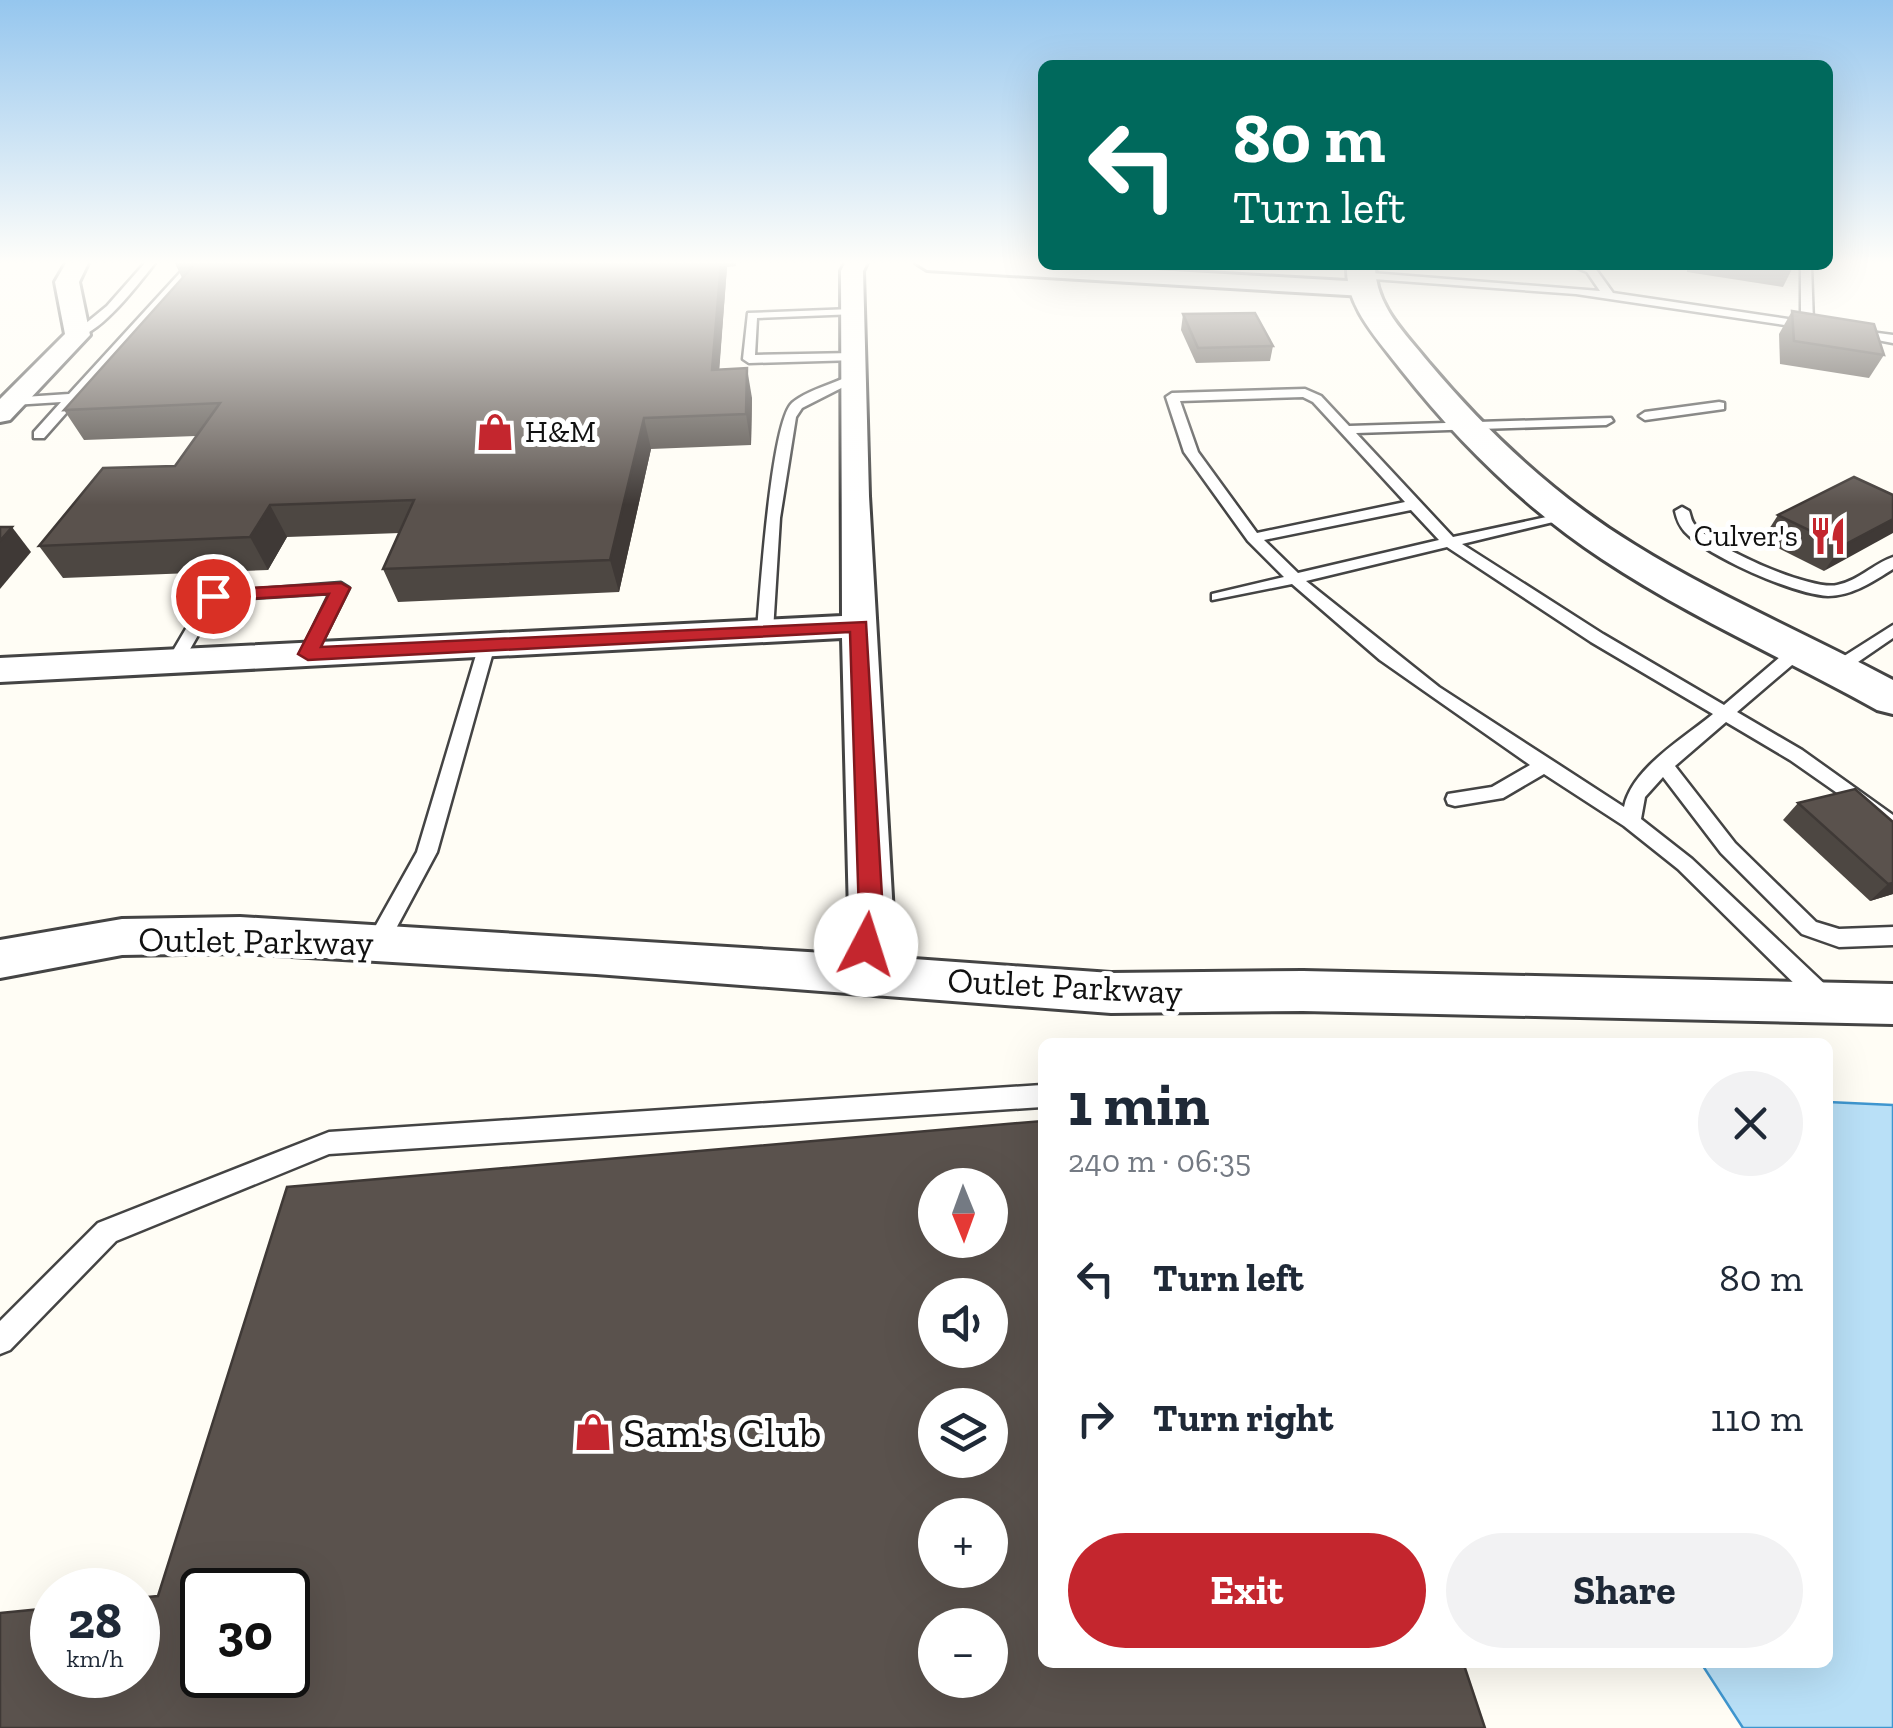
<!DOCTYPE html>
<html lang="en">
<head>
<meta charset="utf-8">
<style>
	:root { --surface:#fff; --page:#f2f2f3; --text:#1f2937; --muted:#747a83; --accent:#c4262e }
	body { margin:0; font-family:"Zilla Slab",serif; background:var(--page); color:var(--text); height:100vh; display:flex; flex-direction:column; font-size:38px; white-space:nowrap }
	* { box-sizing:border-box; margin:0 }
	p { font-size:32px; color:var(--muted) }
	.icon { flex:none; width:55px; height:55px; fill:none; stroke:currentColor; stroke-width:2; stroke-linecap:round; stroke-linejoin:round }
	.map { position:relative; flex:1; overflow:hidden }
	.drawer { position:absolute; left:1038px; top:1038px; width:795px; height:630px; display:flex; flex-direction:column; background:var(--surface); border-radius:15px; box-shadow:0 10px 40px #0002 }
	.drawer>* { flex:none }
	.top-card { position:absolute; left:1038px; top:60px; width:795px; height:210px; border-radius:15px; box-shadow:0 10px 40px #0002; background:#00695c; color:#fff; overflow:hidden }
	.needle { width:65px; rotate:179deg }
	.fabs { position:absolute; left:918px; top:1168px; display:grid; gap:20px }
	.fabs a { display:grid; place-items:center; width:90px; height:90px; border-radius:50%; background:var(--surface); box-shadow:0 10px 40px #0002; font-size:50px }
	.speed { position:absolute; left:30px; top:1568px; display:flex; gap:20px; font-size:50px; font-weight:700; text-align:center }
	.speed>* { display:grid; place-content:center; width:130px; height:130px; border-radius:50%; background:var(--surface); box-shadow:0 10px 40px #0002; line-height:1 }
	.speed small { font-size:25px; font-weight:400 }
	.speed .limit { border:5px solid #111; border-radius:15px; background:#fff; color:#111 }
	.pin { position:absolute; display:grid; place-items:center; width:85px; height:85px; color:#fff; margin:-42px; border:5px solid #fff; border-radius:50%; box-shadow:0 2px 10px #0007 }
	.me { position:absolute; width:110px; margin:-55px; rotate:5deg; stroke-linejoin:round; filter:drop-shadow(0 0 8px #0008) }
	.turn { display:flex; align-items:center; gap:35px; height:210px; padding:0 30px; font-size:45px }
	.turn .icon { width:130px; height:130px; stroke-width:2.5 }
	.turn b { display:block; font-size:70px; line-height:85px }
	.round { display:grid; place-items:center; flex:none; width:105px; height:105px; border-radius:52px; background:var(--page) }
	.summary { display:flex; align-items:center; justify-content:space-between; height:170px; padding:0 30px }
	h1 { font-size:60px; font-weight:700; line-height:75px }
	.cta { display:flex; gap:20px; margin-top:auto; padding:20px 30px }
	.cta a { flex:1; height:115px; border-radius:60px; background:var(--accent); color:#fff; font-size:40px; font-weight:700; line-height:115px; text-align:center }
	.cta a+a { background:var(--page); color:var(--text) }
	ul { padding:0; list-style:none }
	li { display:flex; align-items:center; gap:30px; height:140px; padding:0 30px }
	li div { flex:1 }
	li b { display:block; font-size:38px }
	li em { font-style:normal }
	.map>svg:first-child { display:block }
	.water { fill:#b9e0f7; stroke:#3f96cf; stroke-width:2.5 }
	.lines { fill:none; stroke-linecap:round; stroke-linejoin:round }
	.service-casing { stroke:#444; stroke-width:5 }
	.minor-casing { stroke:#444; stroke-width:6 }
	.tertiary-casing { stroke:#444; stroke-width:6 }
	.service { fill:#fff; fill-rule:evenodd }
	.minor { fill:#fff; fill-rule:evenodd }
	.tertiary { fill:#fff; fill-rule:evenodd }
	.wall { fill:#4d4742 }
	.shaded-wall { fill:#3f3936 }
	.building { fill:#5a524d; stroke:#3f3936; stroke-width:2.5; fill-rule:evenodd }
	.route { fill:#c4262e; stroke:#7f191e; stroke-width:2.5 }
	.labels { text-anchor:middle; stroke-width:10; stroke-linejoin:round; paint-order:stroke }
	.far-poi-label { font-size:30px; fill:#111; stroke:#fff; text-anchor:start }
	.street-label { font-size:35px; fill:#111; stroke:#fff }
	.near-poi-label { font-size:42px; fill:#111; stroke:#fff; text-anchor:start }
</style>
</head>
<body>
<div class="map">
<svg width="1893" height="1728" viewBox="0 0 1893 1728">
	<rect width="100%" height="100%" fill="#fffdf5"/>
	<polygon class="water" points="1828,1102 1893,1105 1893,1728 1743,1728 1701,1663 1828,1662"/>
	<g class="lines">
		<g class="service-casing">
			<g id="service">
				<path d="M 145,263 L 155,263 C 140,282 98,338 74,337 L 74,333 L 107,306 Z"/>
				<polygon points="189,263 199,263 44,438 34,438 34,432 61,402 13,405 9,404 9,398 69,394"/>
				<polygon points="1570,265 1595,268 1613,293 1801,321 1801,265 1811,265 1813,323 1818,326 1812,329 1576,294 1359,278 1354,275 1359,272 1600,291 1587,272"/>
				<polygon points="852,309 856,310 856,314 757,318 755,355 853,353 859,357 857,360 749,363 743,359 748,313"/>
				<polygon points="1855,330 1893,335 1893,343 1851,335 1849,333"/>
				<path d="M 849,376 L 859,379 L 802,408 L 796,417 L 780,518 L 773,631 L 765,636 L 759,635 L 757,631 C 760,595 771,422 792,403 C 806,391 832,384 849,376 Z"/>
				<path d="M 1305,389 L 1321,396 L 1349,426 L 1611,418 L 1613,421 L 1606,425 L 1356,433 L 1453,537 L 1570,512 L 1570,518 L 1462,544 L 1603,634 L 1724,705 L 1793,646 L 1805,646 L 1805,654 L 1737,712 L 1802,750 L 1893,815 L 1893,832 L 1790,760 L 1726,722 L 1675,766 L 1735,843 L 1816,922 L 1839,929 L 1893,927 L 1893,945 L 1839,947 L 1802,934 L 1721,853 L 1663,777 L 1645,797 L 1641,819 L 1692,859 L 1833,992 L 1836,999 L 1833,1006 L 1825,1008 L 1817,1006 L 1678,869 L 1624,826 L 1544,774 L 1503,798 L 1455,806 L 1448,804 L 1446,799 L 1448,794 L 1492,787 L 1530,765 L 1380,660 L 1292,584 L 1212,600 L 1212,594 L 1284,577 L 1248,541 L 1184,452 L 1166,397 L 1172,393 ZM 1303,397 L 1313,402 L 1405,502 L 1257,533 L 1198,452 L 1180,401 ZM 1411,510 L 1439,540 L 1298,573 L 1264,540 ZM 1447,547 L 1591,642 L 1713,714 C 1684,738 1632,768 1624,807 L 1439,687 L 1306,581 Z"/>
				<polygon points="1719,402 1724,403 1724,409 1645,420 1639,416 1645,412"/>
				<path d="M 1682,507 L 1689,511 C 1691,516 1691,521 1695,525 C 1711,547 1811,591 1837,585 C 1858,581 1873,564 1893,557 L 1893,569 C 1874,581 1852,596 1828,596 C 1793,594 1709,557 1685,532 C 1679,525 1677,520 1675,511 Z"/>
				<polygon points="341,583 349,588 314,658 308,659 300,654 330,593 218,600 181,665 175,666 167,661 207,593"/>
				<polygon points="1893,625 1893,638 1842,673 1830,673 1830,665"/>
				<polygon points="487,640 495,645 437,852 385,949 377,952 369,949 366,943 417,852 479,645"/>
				<polygon points="1042,1085 1042,1107 329,1154 116,1241 10,1350 0,1354 0,1321 98,1223 329,1132"/>
			</g>
		</g>
		<g class="minor-casing">
			<g id="minor">
				<polygon points="66,263 88,263 79,282 90,335 10,420 0,422 0,399 65,334 55,282"/>
				<polygon points="845,263 867,263 863,271 869,496 893,914 886,957 1111,973 1303,971 1893,984 1893,1024 1303,1011 1111,1013 596,974 240,953 122,955 0,978 0,940 122,919 240,917 841,954 849,914 842,638 0,682 0,658 842,616 841,271"/>
				<polygon points="916,263 1035,263 1364,282 1376,289 1364,296 927,270"/>
			</g>
		</g>
		<g class="tertiary-casing">
			<path id="tertiary" d="M 1347,265 L 1375,265 C 1375,306 1405,333 1429,363 C 1488,433 1556,497 1635,545 C 1717,596 1807,634 1893,680 L 1893,714 L 1877,710 C 1786,659 1689,617 1602,559 C 1525,508 1459,443 1402,371 C 1378,339 1345,307 1347,265 Z"/>
		</g>
		<use href="#service" class="service"/>
		<use href="#minor" class="minor"/>
		<use href="#tertiary" class="tertiary"/>
	</g>
	<g class="wall">
		<polygon points="175,263 736,263 736,266 727,267 719,369 752,398 751,445 651,449 619,592 398,602 383,569 400,533 287,537 268,570 63,578 39,546 175,466 196,436 84,440 64,410 182,278"/>
		<polygon points="1687,265 1794,265 1783,287 1687,272"/>
		<polygon points="1792,311 1884,355 1869,378 1780,364 1779,334"/>
		<polygon points="1183,314 1273,346 1270,361 1196,363 1181,330"/>
		<polygon points="1893,495 1824,571 1762,540 1778,515"/>
		<polygon points="1798,803 1893,822 1893,894 1870,901 1783,820"/>
	</g>
	<g class="shaded-wall">
		<polygon points="721,263 727,263 727,267 717,400 712,370"/>
		<polygon points="747,368 752,398 751,445 746,414"/>
		<polygon points="644,418 651,449 619,592 610,560"/>
		<polygon points="270,505 287,537 268,570 250,537"/>
		<polygon points="1893,519 1893,533 1824,571 1842,546"/>
		<polygon points="12,527 31,552 0,589 0,541"/>
		<polygon points="1893,883 1893,894 1870,901 1888,884"/>
	</g>
	<g class="building">
		<polygon points="196,263 721,263 712,370 747,368 746,414 644,418 610,560 383,569 414,500 270,505 250,537 39,546 103,468 175,466 220,403 64,410"/>
		<polygon points="1792,311 1874,324 1884,355 1794,341"/>
		<polygon points="1255,313 1273,346 1198,348 1183,314"/>
		<polygon points="1854,477 1893,495 1893,519 1842,546 1778,515"/>
		<polygon points="0,527 12,527 0,541"/>
		<polygon points="1855,789 1893,822 1893,883 1888,884 1798,803"/>
		<path d="M 1042,1121 L 1042,1662 L 1463,1662 L 1485,1728 L 0,1728 L 0,1613 L 52,1608 L 52,1675 L 138,1675 L 138,1598 L 158,1596 L 287,1187 ZM 935,1185 L 990,1185 L 990,1240 L 935,1240 ZM 935,1295 L 990,1295 L 990,1350 L 935,1350 ZM 935,1405 L 990,1405 L 990,1460 L 935,1460 ZM 935,1515 L 990,1515 L 990,1570 L 935,1570 ZM 202,1590 L 288,1590 L 288,1675 L 202,1675 ZM 935,1625 L 990,1625 L 990,1680 L 935,1680 Z"/>
	</g>
	<linearGradient id="sky" x2="0" y2="1"><stop stop-color="#95c6ee"/><stop offset="0.52" stop-color="#fffefa"/><stop offset="1" stop-color="#fffefa" stop-opacity="0"/></linearGradient>
	<rect width="1893" height="505" fill="url(#sky)"/>
	<polygon class="route" points="341,583 350,588 321,647 866,622 883,914 874,952 857,952 853,945 859,914 850,632 308,660 298,654 329,594 213,601 204,596 213,590"/>
	<defs>
		<g id="shop-bare" transform="scale(3)"><path d="M-5-2.5h2.3a2.7 3.5 0 0 1 5.4 0H5L5.5 6h-11ZM-1.5-2.5h3a1.5 2.3 0 0 0-3 0Z" fill="#c4262e" stroke="#fff" stroke-width="2.5" paint-order="stroke"/></g>
		<g id="restaurant-bare" transform="scale(3)"><path d="M-5-6h1v4h1v-4h1v4h1v-4h1v5L-1.5 .5V6h-2V.5L-5-1ZM5-6V6H3V1.5H1.5Q1.5-4 5-6Z" fill="#c4262e" stroke="#fff" stroke-width="2.5" paint-order="stroke"/></g>
	</defs>
	<g fill-rule="evenodd">
		<use href="#shop-bare" x="495" y="432"/>
		<use href="#restaurant-bare" x="1828" y="536"/>
		<use href="#shop-bare" x="593" y="1432"/>
	</g>
	<g class="labels">
		<g class="far-poi-label">
			<text x="525" y="442">H&amp;M</text>
			<text x="1798" y="546" text-anchor="end">Culver's</text>
		</g>
		<g class="street-label">
			<text transform="translate(256 941) rotate(1)" y="12">Outlet Parkway</text>
			<text transform="translate(1065 986) rotate(3)" y="12">Outlet Parkway</text>
		</g>
		<g class="near-poi-label">
			<text x="623" y="1447">Sam's Club</text>
		</g>
	</g>
</svg>
<div class="fabs">
<a><svg class="needle" viewBox="-14 -14 28 28"><path d="M0-13l5 13h-10z" fill="#e53935"/><path d="M0 13l5-13h-10z" fill="#747a83"/></svg></a>
<a><svg class="icon" aria-label="sound" viewBox="0 0 24 24"><path d="M4 9h4l5-4v14l-5-4H4zM17 9q2 3 0 6"/></svg></a>
<a><svg class="icon" aria-label="layers" viewBox="0 0 24 24"><path d="M12 4l9 5-9 5-9-5zM3 14l9 5 9-5"/></svg></a>
<a>+</a>
<a>−</a>
</div>
<div class="speed"><div>28<small>km/h</small></div><div class="limit">30</div></div>
<div class="pin" style="left:213px;top:596px;background:#d93025"><svg class="icon" aria-label="arrive" viewBox="0 0 24 24"><path d="M6 21V4h12l-3 4 3 4H6"/></svg></div>
<svg class="me" style="left:866px;top:945px" viewBox="-20 -20 40 40"><circle r="19" fill="#fff"/><path d="M0-13L10 11 0 6-10 11z" fill="#c4262e"/></svg>
<div class="top-card">
<div class="turn"><svg class="icon" aria-label="left" viewBox="0 0 24 24"><path d="M17 20v-9H6M10 6l-5 5 5 5"/></svg><div><b>80 m</b>Turn left</div></div>
</div>
<section class="drawer">
<div class="summary"><div><h1>1 min</h1><p>240 m · 06:35</p></div><a class="round"><svg class="icon" aria-label="close" viewBox="0 0 24 24"><path d="M6 6l12 12M18 6L6 18"/></svg></a></div>
<ul>
<li><svg class="icon" aria-label="left" viewBox="0 0 24 24"><path d="M17 20v-9H6M10 6l-5 5 5 5"/></svg><div><b>Turn left</b></div><em>80 m</em></li>
<li><svg class="icon" aria-label="right" viewBox="0 0 24 24"><path d="M7 20v-9h11M14 6l5 5-5 5"/></svg><div><b>Turn right</b></div><em>110 m</em></li>
</ul>
<div class="cta"><a>Exit</a><a>Share</a></div>
</section>
</div>
</body>
</html>
